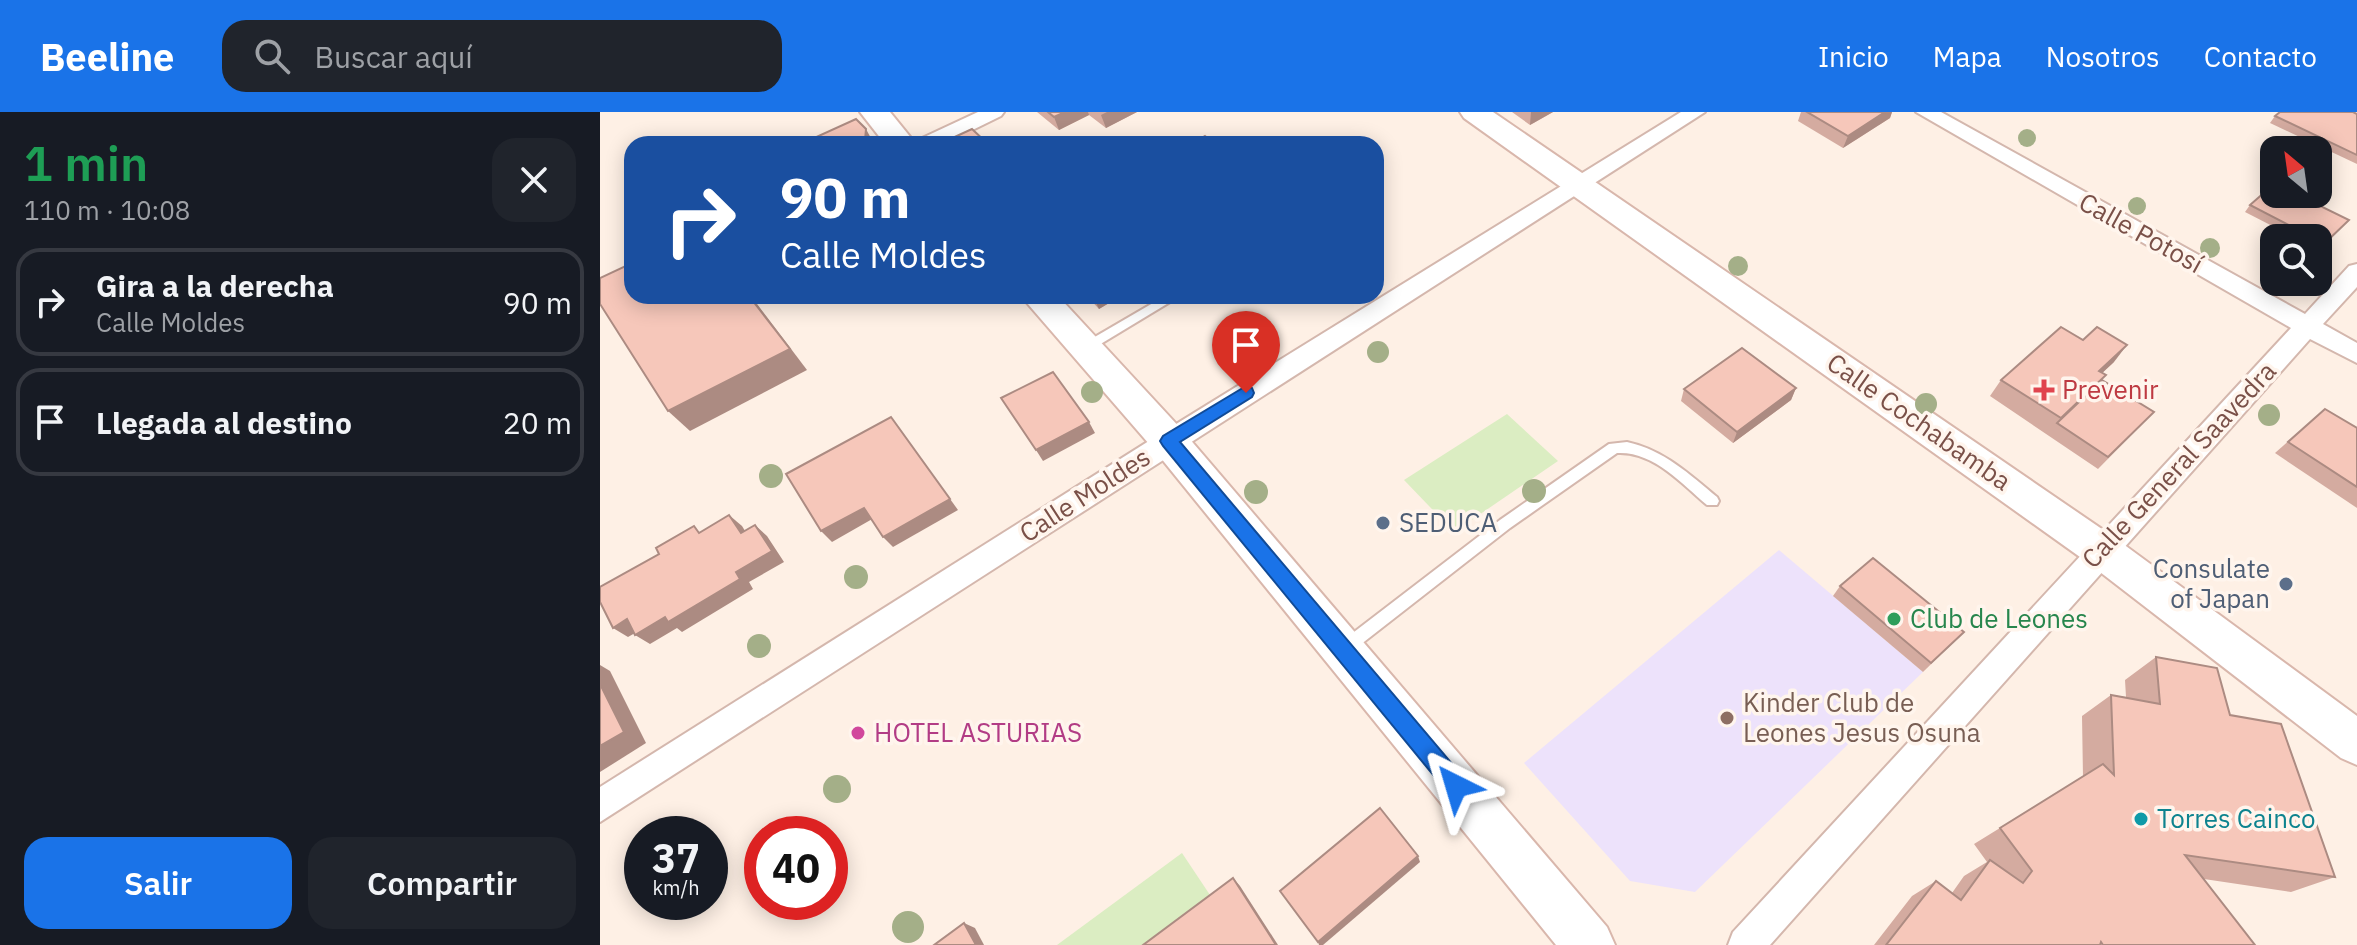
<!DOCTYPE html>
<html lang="es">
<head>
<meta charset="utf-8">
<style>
	:root { --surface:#171b24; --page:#20242c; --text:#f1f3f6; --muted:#9ea1a6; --line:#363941; --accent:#1a73e8 }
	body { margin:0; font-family:"IBM Plex Sans",sans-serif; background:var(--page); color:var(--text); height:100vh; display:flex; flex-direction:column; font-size:30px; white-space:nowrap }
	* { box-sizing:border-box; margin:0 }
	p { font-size:26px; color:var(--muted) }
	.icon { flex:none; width:44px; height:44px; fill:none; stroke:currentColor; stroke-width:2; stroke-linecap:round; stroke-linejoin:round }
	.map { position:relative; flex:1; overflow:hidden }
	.details { display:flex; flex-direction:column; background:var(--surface); width:600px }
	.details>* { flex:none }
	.guide { position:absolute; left:24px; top:24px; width:760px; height:168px; border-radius:24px; box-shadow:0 4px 20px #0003; background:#1a4fa0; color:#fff; overflow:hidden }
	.needle { width:52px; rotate:331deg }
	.controls { position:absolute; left:1660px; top:24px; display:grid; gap:16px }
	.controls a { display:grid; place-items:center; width:72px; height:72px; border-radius:16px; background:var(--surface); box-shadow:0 4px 20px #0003; font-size:40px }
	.speed { position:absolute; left:24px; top:704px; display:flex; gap:16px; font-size:40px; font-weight:700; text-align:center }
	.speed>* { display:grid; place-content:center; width:104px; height:104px; border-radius:50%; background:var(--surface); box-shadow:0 4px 20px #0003; line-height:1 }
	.speed small { font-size:20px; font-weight:400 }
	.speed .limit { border:12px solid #d22; background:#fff; color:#111 }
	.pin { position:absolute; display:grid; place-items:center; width:68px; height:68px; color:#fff; margin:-82px -34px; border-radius:50% 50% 50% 0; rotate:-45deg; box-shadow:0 0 8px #0007 }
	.pin .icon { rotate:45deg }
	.me { position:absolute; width:88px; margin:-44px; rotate:320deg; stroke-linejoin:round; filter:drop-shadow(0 0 6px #0008) }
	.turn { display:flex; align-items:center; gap:28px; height:168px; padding:0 24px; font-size:36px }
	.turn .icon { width:104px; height:104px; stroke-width:2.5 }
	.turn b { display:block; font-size:56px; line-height:68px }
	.round { display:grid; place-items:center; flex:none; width:84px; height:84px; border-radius:24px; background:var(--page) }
	.overview { display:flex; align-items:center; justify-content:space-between; height:136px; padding:0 24px }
	h1 { font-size:48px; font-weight:600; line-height:60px; color:#1e9e55 }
	.button { display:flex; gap:16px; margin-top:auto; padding:16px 24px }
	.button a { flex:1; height:92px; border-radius:24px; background:var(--accent); color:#fff; font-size:32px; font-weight:600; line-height:92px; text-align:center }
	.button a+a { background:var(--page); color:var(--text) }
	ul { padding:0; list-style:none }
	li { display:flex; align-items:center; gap:24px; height:108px; margin:0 16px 12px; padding:0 8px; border:4px solid var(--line); border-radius:24px }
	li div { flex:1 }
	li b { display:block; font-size:30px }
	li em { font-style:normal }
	header { display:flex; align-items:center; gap:48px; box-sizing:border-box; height:112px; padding:0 40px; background:var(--accent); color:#fff }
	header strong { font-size:38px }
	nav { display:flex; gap:44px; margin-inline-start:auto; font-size:28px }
	.search { width:560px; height:72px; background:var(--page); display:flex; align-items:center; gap:20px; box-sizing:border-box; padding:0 28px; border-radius:24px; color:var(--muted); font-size:30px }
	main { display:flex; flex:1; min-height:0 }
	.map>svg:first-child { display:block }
	.education { fill:#ede2fb }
	.green { fill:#dbedc2 }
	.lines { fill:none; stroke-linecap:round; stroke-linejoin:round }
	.lane-casing { stroke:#d4b7ad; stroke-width:4 }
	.street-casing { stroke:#d4b7ad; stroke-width:4 }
	.secondary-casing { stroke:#d9b7ac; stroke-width:4 }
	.lane { fill:#fff; fill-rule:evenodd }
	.street { fill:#fff; fill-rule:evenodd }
	.secondary { fill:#fff; fill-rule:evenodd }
	.tree { fill:#a4af88 }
	.wall { fill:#d4aba0 }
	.shaded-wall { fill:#ac8b82 }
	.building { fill:#f6c7ba; stroke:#ac8b82; stroke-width:2 }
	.route { fill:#1a73e8; stroke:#114b97; stroke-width:2 }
	.health-dot { fill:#e0444e; stroke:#fff5ed; stroke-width:3 }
	.service-dot { fill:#5c6f8a; stroke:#fff5ed; stroke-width:3 }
	.leisure-dot { fill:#2e9e5b; stroke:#fff5ed; stroke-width:3 }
	.education-dot { fill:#8d6e63; stroke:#fff5ed; stroke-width:3 }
	.hotel-dot { fill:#d1479c; stroke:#fff5ed; stroke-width:3 }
	.culture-dot { fill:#0f9aa8; stroke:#fff5ed; stroke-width:3 }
	.labels { text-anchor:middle; stroke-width:7; stroke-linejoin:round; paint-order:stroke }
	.street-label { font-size:26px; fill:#7a5048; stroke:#fff5ed }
	.health-label { font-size:26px; fill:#be3a42; stroke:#fff5ed; text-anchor:start }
	.service-label { font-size:26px; fill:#4e5e75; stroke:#fff5ed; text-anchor:start }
	.leisure-label { font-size:26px; fill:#27864d; stroke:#fff5ed; text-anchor:start }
	.education-label { font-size:26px; fill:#785e54; stroke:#fff5ed; text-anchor:start }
	.hotel-label { font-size:26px; fill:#b23c85; stroke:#fff5ed; text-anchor:start }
	.culture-label { font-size:26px; fill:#0d838f; stroke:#fff5ed; text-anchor:start }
</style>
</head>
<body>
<header>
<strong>Beeline</strong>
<div class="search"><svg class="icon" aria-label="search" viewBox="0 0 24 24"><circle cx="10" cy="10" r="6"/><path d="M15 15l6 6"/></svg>Buscar aquí</div>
<nav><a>Inicio</a><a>Mapa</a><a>Nosotros</a><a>Contacto</a></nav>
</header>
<main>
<section class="details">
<div class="overview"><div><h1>1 min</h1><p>110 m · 10:08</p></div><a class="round"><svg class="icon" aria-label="close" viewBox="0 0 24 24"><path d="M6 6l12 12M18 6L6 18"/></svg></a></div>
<ul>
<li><svg class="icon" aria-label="right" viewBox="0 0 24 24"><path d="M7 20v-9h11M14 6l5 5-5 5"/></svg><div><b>Gira a la derecha</b><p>Calle Moldes</p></div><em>90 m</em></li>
<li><svg class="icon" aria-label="arrive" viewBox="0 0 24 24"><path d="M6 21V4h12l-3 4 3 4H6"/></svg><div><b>Llegada al destino</b></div><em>20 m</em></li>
</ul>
<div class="button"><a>Salir</a><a>Compartir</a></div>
</section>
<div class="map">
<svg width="1757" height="833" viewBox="0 0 1757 833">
	<rect width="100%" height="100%" fill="#fef0e5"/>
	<polygon class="education" points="1179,438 1323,560 1095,780 1030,769 924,651"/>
	<g class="green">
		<polygon points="907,302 958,349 854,420 804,368"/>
		<polygon points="582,741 616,792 561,833 457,833"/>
	</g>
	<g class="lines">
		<g class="lane-casing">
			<g id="lane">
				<polygon points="565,184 580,184 489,239 481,239 479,236 481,233"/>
				<path d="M 1027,330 C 1064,338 1089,362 1117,385 L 1119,389 L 1117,393 L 1107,393 C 1081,371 1053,339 1017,341 L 910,416 L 751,540 L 746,542 L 741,540 L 738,535 L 741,530 L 900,408 L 1009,332 Z"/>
			</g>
		</g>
		<g class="street-casing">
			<g id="street">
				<polygon points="378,0 404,0 401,4 344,32 317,32 320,27"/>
				<polygon points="1081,0 1105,0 0,710 0,675 560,322"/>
				<polygon points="1316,0 1341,0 1705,202 1749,154 1757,152 1757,175 1723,212 1757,231 1757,251 1710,227 1170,833 1128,833 1133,820 1691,216"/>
			</g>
		</g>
		<g class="secondary-casing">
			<g id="secondary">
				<polygon points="260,0 290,0 316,32 285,32"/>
				<polygon points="860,0 893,0 1515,426 1757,604 1757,653 1741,646 1487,450 864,6"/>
				<polygon points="421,184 458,184 582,318 1007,815 1015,833 956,833 556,340"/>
			</g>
		</g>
		<use href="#lane" class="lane"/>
		<use href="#street" class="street"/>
		<use href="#secondary" class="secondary"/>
	</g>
	<g class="tree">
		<circle cx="1427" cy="26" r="9"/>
		<circle cx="1537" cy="94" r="9"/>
		<circle cx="1610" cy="136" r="10"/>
		<circle cx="1138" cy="154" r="10"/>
		<circle cx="778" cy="240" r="11"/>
		<circle cx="492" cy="280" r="11"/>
		<circle cx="1326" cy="292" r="11"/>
		<circle cx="1669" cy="303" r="11"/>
		<circle cx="171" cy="364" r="12"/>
		<circle cx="934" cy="379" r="12"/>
		<circle cx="656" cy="380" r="12"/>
		<circle cx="256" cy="465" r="12"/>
		<circle cx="159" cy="534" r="12"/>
		<circle cx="237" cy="677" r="14"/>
		<circle cx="308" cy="815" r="16"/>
	</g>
	<g class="wall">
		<polygon points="437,0 537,0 506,16 489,3 459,18"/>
		<polygon points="912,0 953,0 930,13"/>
		<polygon points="1201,0 1292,0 1290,6 1243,36 1198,9"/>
		<polygon points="1757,2 1757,52 1670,11 1675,4"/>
		<polygon points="1650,93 1749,108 1719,138 1718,126 1696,126 1645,100"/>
		<polygon points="487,184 521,184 499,197"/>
		<polygon points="1514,250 1502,261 1502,268 1554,300 1498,357 1390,284 1401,268"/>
		<polygon points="1196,276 1191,288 1133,331 1081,289 1084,277"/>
		<polygon points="1725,297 1757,316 1757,396 1675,341"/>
		<polygon points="1240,474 1364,520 1323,560 1233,484"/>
		<polygon points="1556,545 1630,603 1735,765 1691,780 1604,767 1655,833 1274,833 1312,784 1336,769 1352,781 1364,764 1387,750 1374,732 1483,665 1482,604 1511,583 1526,585 1525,568"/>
	</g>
	<g class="shaded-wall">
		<polygon points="465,0 488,0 489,3 459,18 454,5"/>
		<polygon points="507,0 537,0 506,16 501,3"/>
		<polygon points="931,0 953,0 930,13"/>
		<polygon points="1285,0 1292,0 1290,6 1243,36 1248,24"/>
		<polygon points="266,17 273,30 273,32 256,32"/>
		<polygon points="149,184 151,184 207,258 90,319 68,299"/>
		<polygon points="493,184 521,184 499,197"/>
		<polygon points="1527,233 1514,250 1486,276 1499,259"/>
		<polygon points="1196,276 1191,288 1133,331 1137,320"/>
		<polygon points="291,305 358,398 293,435 283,425"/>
		<polygon points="489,310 495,321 443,349 436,338"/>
		<polygon points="264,396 274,406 232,430 221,419"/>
		<polygon points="129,403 142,414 153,432 141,421"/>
		<polygon points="155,413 167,424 184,450 149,470 153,477 82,520 77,516 50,532 35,523 136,460"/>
		<polygon points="27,507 42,517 28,525 13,516"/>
		<polygon points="0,553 10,559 46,631 0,660"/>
		<polygon points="818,744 820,750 723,833 719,833 718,830"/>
		<polygon points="633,766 640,774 678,833 676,833"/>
		<polygon points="364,811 375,816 384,833 376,833"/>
	</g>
	<g class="building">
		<polygon points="448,0 465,0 454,5"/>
		<polygon points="1207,0 1285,0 1248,24"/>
		<polygon points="1680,0 1753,0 1757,2 1757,43 1675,4"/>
		<polygon points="256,7 266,17 265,28 256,32 220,32 214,26"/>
		<polygon points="372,17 388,32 347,32 348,28"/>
		<polygon points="605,24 616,32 592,32"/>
		<polygon points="1674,72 1674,82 1696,82 1749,108 1725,131 1718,128 1718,126 1714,126 1650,93"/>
		<polygon points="32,151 32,184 149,184 190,237 68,299 0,192 0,166"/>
		<polygon points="1461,215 1483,228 1497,215 1527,233 1499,259 1506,263 1461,306 1401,268"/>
		<polygon points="1142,236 1196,276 1137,320 1084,277"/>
		<polygon points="453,260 489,310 436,338 401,286"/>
		<polygon points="1502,268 1554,300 1508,345 1457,311"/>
		<polygon points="1725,297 1757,316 1757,375 1688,330"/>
		<polygon points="291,305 350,387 283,425 264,396 221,419 186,362"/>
		<polygon points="129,403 141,421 155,413 172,439 136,460 140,467 68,510 65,505 35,523 27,507 13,516 0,490 0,475 59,442 56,436 94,414 99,421"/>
		<polygon points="1273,446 1364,520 1331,551 1240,474"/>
		<polygon points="1556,545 1617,556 1630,603 1681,612 1735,765 1585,743 1655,833 1503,833 1501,830 1500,833 1286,833 1336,769 1361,788 1390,748 1423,771 1432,759 1400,716 1503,652 1514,663 1511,583 1560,592"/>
		<polygon points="0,572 24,620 0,634"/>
		<polygon points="780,696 818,744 718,830 680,779"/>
		<polygon points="633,766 676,833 543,833"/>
		<polygon points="364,811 376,833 334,833"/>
	</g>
	<polygon class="route" points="646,274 652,276 654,281 652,285 580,330 864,666 867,674 864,681 856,684 848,681 563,334 560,329 563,324"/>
	<path class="health-dot" d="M1440 266h8v8h8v8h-8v8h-8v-8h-8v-8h8z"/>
	<g class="service-dot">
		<circle cx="783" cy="411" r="8"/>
		<circle cx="1686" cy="472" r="8"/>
	</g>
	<circle class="leisure-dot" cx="1294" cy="507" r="8"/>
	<circle class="education-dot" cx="1127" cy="606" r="8"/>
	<circle class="hotel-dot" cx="258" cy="621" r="8"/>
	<circle class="culture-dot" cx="1541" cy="707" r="8"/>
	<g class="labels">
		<g class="street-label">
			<text transform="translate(1541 121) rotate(29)" y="9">Calle Potosí</text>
			<text transform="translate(1319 310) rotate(35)" y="9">Calle Cochabamba</text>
			<text transform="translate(1579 353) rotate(-47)" y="9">Calle General Saavedra</text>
			<text transform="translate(485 383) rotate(-33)" y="9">Calle Moldes</text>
		</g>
		<g class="health-label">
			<text x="1462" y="287">Prevenir</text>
		</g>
		<g class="service-label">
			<text x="799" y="420">SEDUCA</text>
			<text x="1670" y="466" text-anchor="end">Consulate<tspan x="1670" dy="30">of Japan</tspan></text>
		</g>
		<g class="leisure-label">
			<text x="1310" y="516">Club de Leones</text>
		</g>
		<g class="education-label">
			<text x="1143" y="600">Kinder Club de<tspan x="1143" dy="30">Leones Jesus Osuna</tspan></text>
		</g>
		<g class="hotel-label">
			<text x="274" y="630">HOTEL ASTURIAS</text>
		</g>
		<g class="culture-label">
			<text x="1557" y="716">Torres Cainco</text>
		</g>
	</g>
</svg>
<div class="controls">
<a><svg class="needle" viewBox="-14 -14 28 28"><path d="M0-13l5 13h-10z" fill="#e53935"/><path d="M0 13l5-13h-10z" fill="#9ea1a6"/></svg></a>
<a><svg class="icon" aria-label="search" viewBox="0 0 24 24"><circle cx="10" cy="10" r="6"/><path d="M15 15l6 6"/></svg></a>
</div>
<div class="speed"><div>37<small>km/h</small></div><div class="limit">40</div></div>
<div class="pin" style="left:646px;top:281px;background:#d93025"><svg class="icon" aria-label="arrive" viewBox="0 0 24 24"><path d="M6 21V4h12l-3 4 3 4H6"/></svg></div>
<svg class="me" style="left:856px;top:674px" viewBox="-20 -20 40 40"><path d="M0-17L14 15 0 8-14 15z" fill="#1a73e8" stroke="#fff" stroke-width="4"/></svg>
<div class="guide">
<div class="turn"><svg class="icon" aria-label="right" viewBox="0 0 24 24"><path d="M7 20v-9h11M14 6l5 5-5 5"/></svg><div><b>90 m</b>Calle Moldes</div></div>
</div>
</div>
</main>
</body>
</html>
